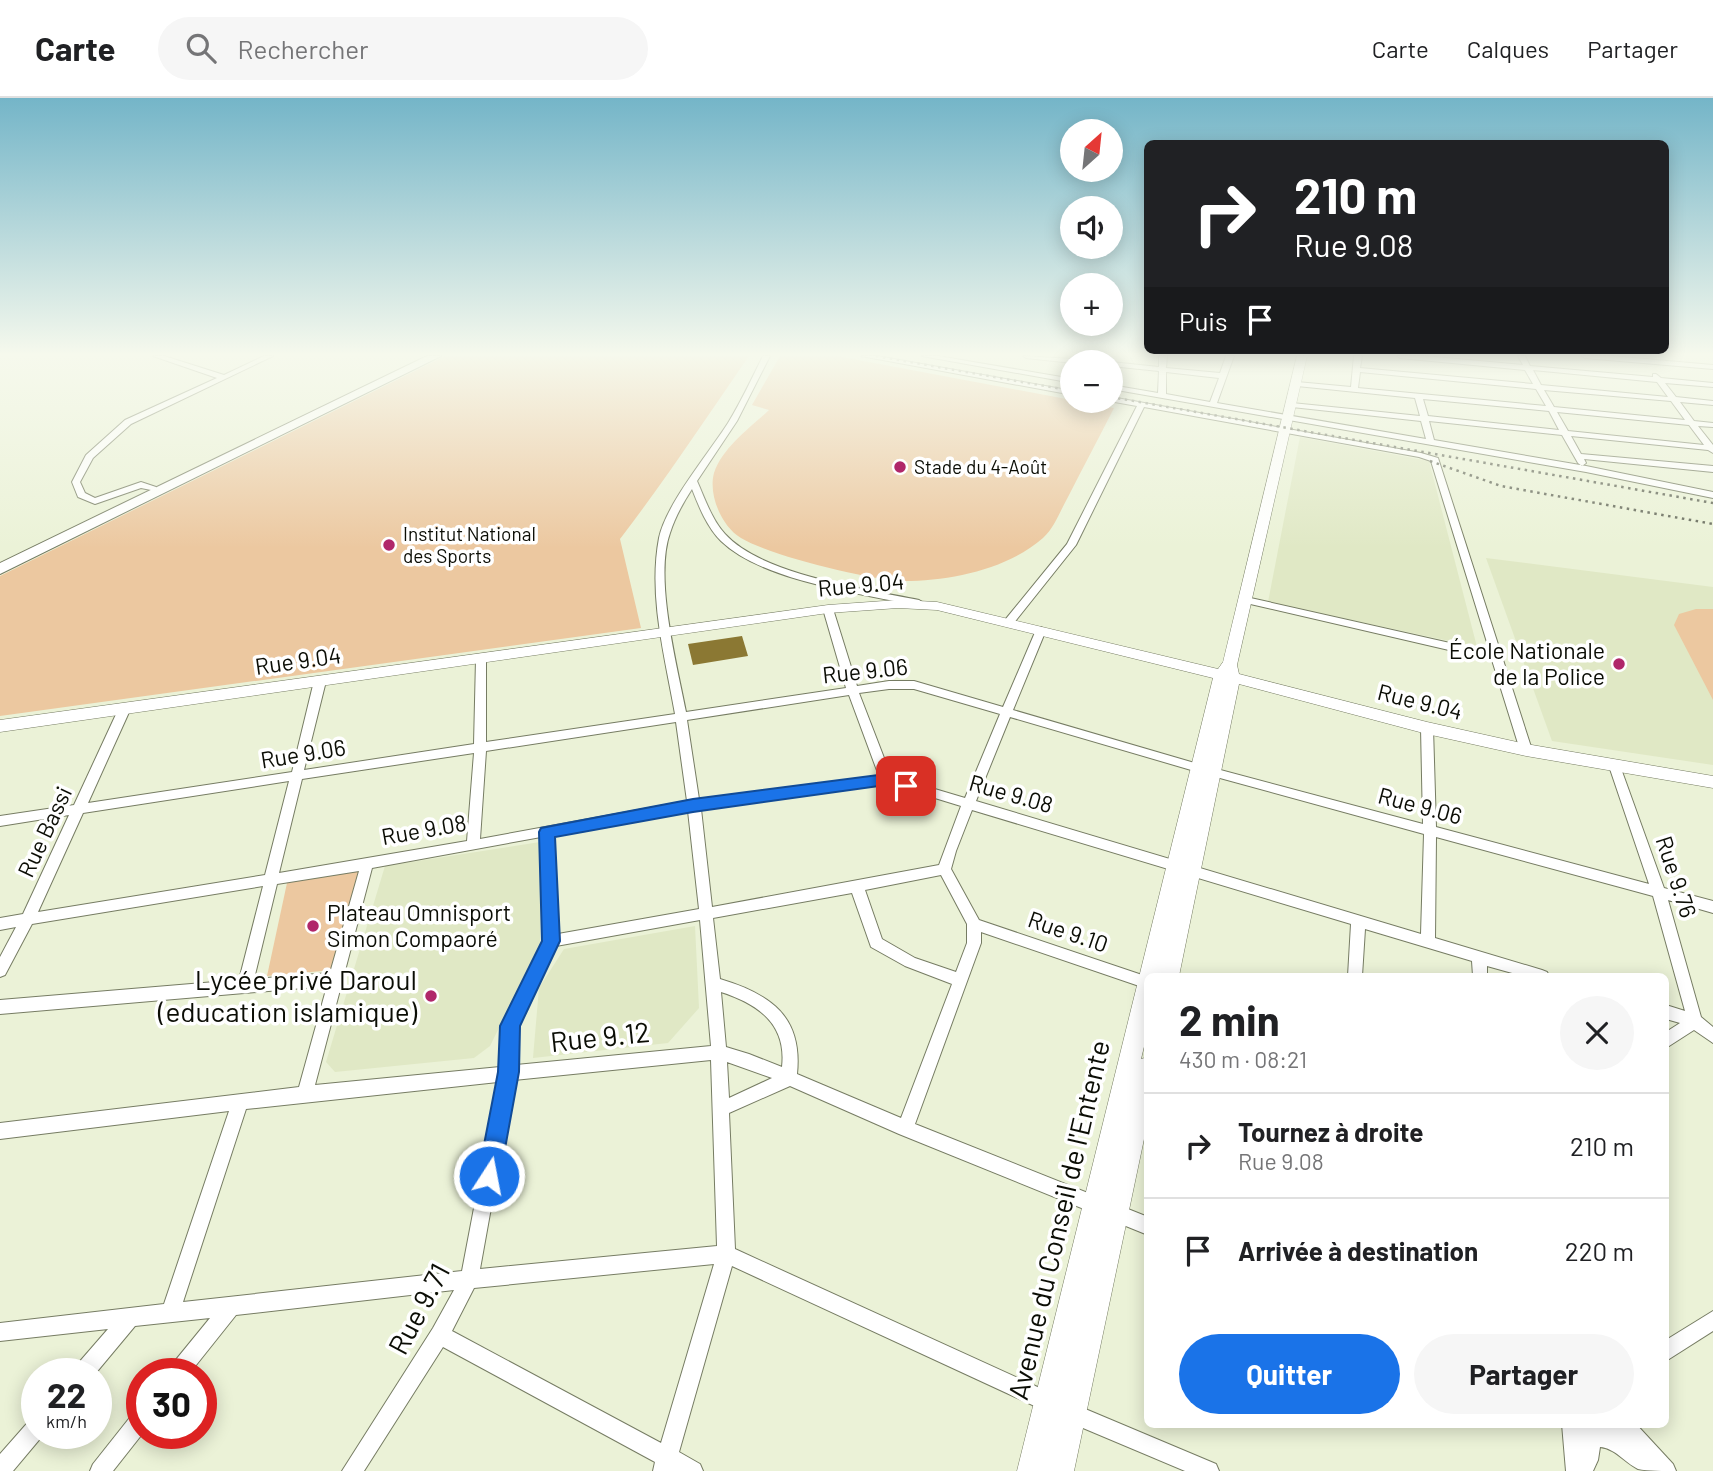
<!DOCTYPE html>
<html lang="fr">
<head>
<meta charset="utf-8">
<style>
	:root { --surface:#fff; --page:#f6f6f6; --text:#202124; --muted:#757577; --line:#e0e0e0; --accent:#1a73e8 }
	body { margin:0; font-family:Barlow,sans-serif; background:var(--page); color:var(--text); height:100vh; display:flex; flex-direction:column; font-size:26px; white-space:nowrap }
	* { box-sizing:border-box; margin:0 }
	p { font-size:23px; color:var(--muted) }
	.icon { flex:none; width:38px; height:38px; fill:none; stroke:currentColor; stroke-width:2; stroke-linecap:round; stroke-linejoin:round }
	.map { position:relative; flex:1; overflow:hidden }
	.drawer { position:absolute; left:1144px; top:875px; width:525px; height:455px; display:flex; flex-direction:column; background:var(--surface); border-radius:10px; box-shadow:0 4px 18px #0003 }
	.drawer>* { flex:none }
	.guide { position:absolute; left:1144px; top:42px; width:525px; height:214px; border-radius:10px; box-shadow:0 4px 18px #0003; background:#202124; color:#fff; overflow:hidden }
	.needle { width:46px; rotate:27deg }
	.fabs { position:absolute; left:1060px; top:21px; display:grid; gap:14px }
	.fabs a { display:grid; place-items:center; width:63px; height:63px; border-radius:50%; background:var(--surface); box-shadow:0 4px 18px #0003; font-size:35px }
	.speed { position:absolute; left:21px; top:1260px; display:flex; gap:14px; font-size:35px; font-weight:700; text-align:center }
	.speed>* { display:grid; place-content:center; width:91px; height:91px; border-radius:50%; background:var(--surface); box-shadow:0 4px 18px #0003; line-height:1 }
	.speed small { font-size:18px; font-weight:400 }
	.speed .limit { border:10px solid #d22; background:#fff; color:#111 }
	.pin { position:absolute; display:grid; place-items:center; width:60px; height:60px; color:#fff; margin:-30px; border-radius:14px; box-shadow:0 4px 10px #0006 }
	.me { position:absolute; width:77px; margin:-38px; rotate:11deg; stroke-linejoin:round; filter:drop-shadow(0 0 5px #0008) }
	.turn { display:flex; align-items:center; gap:24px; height:147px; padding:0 35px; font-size:32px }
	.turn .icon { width:91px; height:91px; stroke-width:2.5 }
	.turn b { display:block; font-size:49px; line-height:60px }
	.then { display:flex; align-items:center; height:66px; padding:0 35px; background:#0003; gap:14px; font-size:26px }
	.round { display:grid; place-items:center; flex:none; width:74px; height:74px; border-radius:37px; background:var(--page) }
	.head { display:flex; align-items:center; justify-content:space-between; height:119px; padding:0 35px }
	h1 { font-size:42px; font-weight:700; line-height:52px }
	.button { display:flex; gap:14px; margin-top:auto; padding:14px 35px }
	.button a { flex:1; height:80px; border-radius:42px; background:var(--accent); color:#fff; font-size:28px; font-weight:700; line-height:80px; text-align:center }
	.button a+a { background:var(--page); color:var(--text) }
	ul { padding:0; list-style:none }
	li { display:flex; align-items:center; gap:21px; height:105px; padding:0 35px; border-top:2px solid var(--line) }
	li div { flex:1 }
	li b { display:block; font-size:26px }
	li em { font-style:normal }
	header { display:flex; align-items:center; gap:42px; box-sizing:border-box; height:98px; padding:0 35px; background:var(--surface); border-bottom:2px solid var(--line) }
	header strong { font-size:33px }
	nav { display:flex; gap:38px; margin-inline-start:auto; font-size:24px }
	.search { width:490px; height:63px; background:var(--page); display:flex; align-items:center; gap:18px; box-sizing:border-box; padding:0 24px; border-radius:38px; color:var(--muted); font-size:26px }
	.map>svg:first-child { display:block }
	.built { fill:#e0e8c5 }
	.green { fill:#ecc8a0 }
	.building { fill:#8b7833 }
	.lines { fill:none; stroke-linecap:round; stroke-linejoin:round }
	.street-casing { stroke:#767c63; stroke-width:2 }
	.secondary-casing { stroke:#767c63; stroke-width:1 }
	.primary-casing { stroke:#767c63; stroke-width:2 }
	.street { fill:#fff; fill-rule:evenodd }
	.secondary { fill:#fff; fill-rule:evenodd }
	.primary { fill:#fff; fill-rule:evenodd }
	.rail { stroke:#646859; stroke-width:2.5; stroke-dasharray:2.5 4.5; stroke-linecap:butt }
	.route { fill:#1a73e8; stroke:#114b97; stroke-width:2 }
	.poi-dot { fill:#b0276a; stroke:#fff; stroke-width:2.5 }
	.labels { text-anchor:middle; stroke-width:7; stroke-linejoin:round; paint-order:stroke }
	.far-poi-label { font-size:19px; fill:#0b0d05; stroke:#fff; text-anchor:start }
	.street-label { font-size:23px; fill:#0b0d05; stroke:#fff }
	.poi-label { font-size:23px; fill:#0b0d05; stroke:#fff; text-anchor:end }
	.near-poi-label { font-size:28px; fill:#0b0d05; stroke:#fff; text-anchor:end }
	.near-street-label { font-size:28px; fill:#0b0d05; stroke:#fff }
</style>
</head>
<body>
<header>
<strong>Carte</strong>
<div class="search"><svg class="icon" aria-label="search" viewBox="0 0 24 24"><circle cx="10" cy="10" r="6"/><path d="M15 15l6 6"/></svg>Rechercher</div>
<nav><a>Carte</a><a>Calques</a><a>Partager</a></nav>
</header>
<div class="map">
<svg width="1713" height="1373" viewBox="0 0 1713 1373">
	<rect width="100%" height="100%" fill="#ebf2d7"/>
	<g class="built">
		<polygon points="1300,339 1429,363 1477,549 1268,504"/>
		<polygon points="1486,460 1713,489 1713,667 1552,643"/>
		<polygon points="540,744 540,847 490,948 474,960 335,974 326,964 385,768"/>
		<polygon points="695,828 699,910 668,945 533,960 539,890 564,851"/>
	</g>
	<g class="green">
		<path d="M 445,258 L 749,258 C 706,320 666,381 620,441 L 641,530 L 0,618 L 0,478 Z"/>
		<path d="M 780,258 L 837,258 L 1114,310 C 1099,340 1083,369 1068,399 C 1060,413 1055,429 1043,440 C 1008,471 951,483 904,483 C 869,482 771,458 741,440 C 722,429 708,397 714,375 C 723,349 750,330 769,312 L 752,307 Z"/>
		<polygon points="1696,511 1713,511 1713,602 1674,527 1679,516"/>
		<polygon points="366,772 333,872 267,878 287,785"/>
	</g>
	<polygon class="building" points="742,538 748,558 693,567 688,546"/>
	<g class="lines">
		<g class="street-casing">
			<g id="street">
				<polygon points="153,258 164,258 224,277 264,258 273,258 131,326 93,360 80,384 85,395 95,400 141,384 156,389 156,393 141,390 95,406 78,399 72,384 86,357 125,322 217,280"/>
				<path d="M 763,258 L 770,258 L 737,323 L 697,383 C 705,401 712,422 725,436 C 762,477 866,491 919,502 L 924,505 L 919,508 C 863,496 762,483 721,443 C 707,429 699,409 692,391 C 683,405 675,419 670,435 C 654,480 677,567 686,614 L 846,590 L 823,511 L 828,508 L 833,511 L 857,588 L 889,583 L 914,583 L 1003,609 L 1036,532 L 1041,529 L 1046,532 L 1013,612 L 1198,666 L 1423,726 L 1421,630 L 1427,626 L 1433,630 L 1436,729 L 1649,786 L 1609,668 L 1615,664 L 1619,665 L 1664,790 L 1713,803 L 1713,815 L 1668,802 L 1701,919 L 1713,929 L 1713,945 L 1694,932 L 1666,950 L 1666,934 L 1680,925 L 1666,921 L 1666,907 L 1685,913 L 1653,798 L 1436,739 L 1435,840 L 1542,872 L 1547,874 L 1549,878 L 1523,878 L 1487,868 L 1487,878 L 1473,878 L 1472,863 L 1365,831 L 1362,878 L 1348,878 L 1351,826 L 972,712 L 956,753 L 951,771 L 979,822 L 1148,879 L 1148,891 L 981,834 L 981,845 L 915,1026 L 1148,1119 L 1148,1137 L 899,1036 L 790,988 L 729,1015 L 735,1151 L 1055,1297 L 1058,1304 L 1055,1311 L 1048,1314 L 1041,1311 L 732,1168 L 679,1354 L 700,1366 L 703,1373 L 653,1373 L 655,1364 L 443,1249 L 364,1373 L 342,1373 L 433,1230 L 454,1192 L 236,1217 L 189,1276 L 167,1276 L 170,1269 L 210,1220 L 135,1228 L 95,1276 L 72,1276 L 75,1269 L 108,1231 L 0,1243 L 0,1225 L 164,1206 L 229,1013 L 0,1041 L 0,1025 L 299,989 L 327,888 L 0,916 L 0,902 L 239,882 L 263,788 L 32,826 L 5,877 L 0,879 L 0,859 L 16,829 L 0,832 L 0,820 L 23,816 L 69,717 L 0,728 L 0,718 L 74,707 L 118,612 L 124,608 L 130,612 L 88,705 L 292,674 L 314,583 L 320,579 L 326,583 L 304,672 L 474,646 L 476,561 L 481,558 L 486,561 L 486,644 L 675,616 C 665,559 648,498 659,440 C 666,406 709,355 728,325 C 741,304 752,280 763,258 ZM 889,591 L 914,591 L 1000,616 L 965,700 L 891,678 L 859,595 ZM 849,597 L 879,678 L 699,701 L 687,622 ZM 1010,619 L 1198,674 L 1424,736 L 1421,836 L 976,703 ZM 676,624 L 687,703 L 480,741 L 486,653 ZM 474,655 L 467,743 L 279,775 L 302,681 ZM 289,683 L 265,777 L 38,814 L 83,715 ZM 886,685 L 961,708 L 939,767 L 712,809 L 701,711 ZM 688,713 L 699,811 L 558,836 L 554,737 ZM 541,739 L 544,843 L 502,928 L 500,969 L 315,987 L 372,770 ZM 359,773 L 330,875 L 254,881 L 277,786 ZM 941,777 L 967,826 L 967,845 L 956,874 L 915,860 L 882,841 L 865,792 ZM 852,795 L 871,849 L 905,868 L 952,886 L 901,1020 L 797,976 C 803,918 770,896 720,881 L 713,820 ZM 700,822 L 711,948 L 516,967 L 518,928 L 556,848 ZM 721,894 C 758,906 787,926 782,969 L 749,956 L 726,949 ZM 711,962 L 717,1148 L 480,1171 L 514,982 ZM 727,964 L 772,980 L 729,1000 ZM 498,984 L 462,1173 L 183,1204 L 246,1011 ZM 714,1166 L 661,1345 L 452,1233 L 474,1190 Z"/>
				<polygon points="861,258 877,258 1073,293 1073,297"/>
				<polygon points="922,258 938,258 1073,281 1073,285"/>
				<polygon points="1023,258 1089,262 1093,264 1073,265 1026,260"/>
				<path d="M 1159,258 L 1167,258 L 1166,270 L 1220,275 L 1226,258 L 1234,258 L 1217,305 L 1426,341 L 1421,323 L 1292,309 L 1288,307 L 1292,305 L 1420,318 L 1415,300 L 1297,288 L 1293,286 L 1297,284 L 1351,289 L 1354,258 L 1362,258 L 1360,270 L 1533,286 L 1525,272 L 1400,260 L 1397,258 L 1424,258 L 1523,267 L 1518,258 L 1525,258 L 1530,268 L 1653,279 L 1653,276 L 1656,276 L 1661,280 L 1713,285 L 1713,289 L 1665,285 L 1676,299 L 1713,303 L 1713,307 L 1680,304 L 1694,323 L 1713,325 L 1713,329 L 1698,328 L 1713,347 L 1713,355 L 1708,352 L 1571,338 L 1581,356 L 1713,368 L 1713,374 L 1584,361 L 1586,365 L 1582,368 L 1578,365 L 1562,337 L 1429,323 L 1434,342 L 1586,368 L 1713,394 L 1713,400 L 1586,374 L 1111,291 L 1111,287 L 1158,295 L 1159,273 L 1111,268 L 1111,264 L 1109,264 L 1111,264 L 1159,269 ZM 1533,272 L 1657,284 L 1668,299 L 1541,287 ZM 1166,274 L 1219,280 L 1210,304 L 1166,296 ZM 1360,274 L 1536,291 L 1546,308 L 1358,290 ZM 1544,292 L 1671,303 L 1685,322 L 1554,309 ZM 1423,301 L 1549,313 L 1559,332 L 1428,318 ZM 1557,314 L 1689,327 L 1704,347 L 1568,333 Z"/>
				<polygon points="1582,258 1611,258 1713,267 1713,271 1585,260"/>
				<polygon points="1111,299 1421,355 1438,360 1532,652 1530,655 1526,656 1520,652 1492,562 1246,505 1241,502 1246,499 1490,554 1431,363 1419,359 1144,309 1076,447 1013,526 1005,526 1005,522 1067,446 1137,308 1109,303 1111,303"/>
				<polygon points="1713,1213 1713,1233 1666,1263 1666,1242"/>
				<polygon points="1071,1305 1216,1366 1219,1373 1185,1373 1064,1322 1061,1315 1064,1308"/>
				<polygon points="142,1310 143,1335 113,1373 90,1373 93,1366 135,1313"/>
				<polygon points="37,1319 37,1335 44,1336 13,1373 0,1373 0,1356 30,1322"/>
				<path d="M 1562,1326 L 1592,1326 L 1601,1329 L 1607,1326 L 1636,1326 L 1673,1366 L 1676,1373 C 1665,1373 1647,1373 1638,1371 C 1624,1364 1615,1350 1600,1349 L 1598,1362 L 1593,1373 L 1566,1373 Z"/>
			</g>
		</g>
		<g class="secondary-casing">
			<polygon id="secondary" points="1297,258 1307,258 1237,567 1239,576 1427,624 1526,646 1713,678 1713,690 1526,658 1427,636 1239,586 1179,878 1148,878 1148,932 1141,961 1148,959 1148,1022 1074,1373 1017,1373 1213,580 937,512 898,510 828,515 0,634 0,622 828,507 898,502 937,504 1218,571 1223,564"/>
		</g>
		<g class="primary-casing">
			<polygon id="primary" points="427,258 441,258 0,476 0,465"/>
		</g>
		<use href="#street" class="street"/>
		<use href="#secondary" class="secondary"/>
		<use href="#primary" class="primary"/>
		<g class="rail">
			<polyline points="876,258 1073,293"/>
			<polyline points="1111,299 1713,405"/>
			<polyline points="1430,363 1501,388 1713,426"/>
		</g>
	</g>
	<linearGradient id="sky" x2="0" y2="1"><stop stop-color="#74b5c8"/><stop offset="0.57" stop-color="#f6f9ed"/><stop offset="1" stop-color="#f6f9ed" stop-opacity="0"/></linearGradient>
	<rect width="1713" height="450" fill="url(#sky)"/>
	<polygon class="route" points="886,676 912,684 914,688 906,694 886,687 693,714 555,739 560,843 520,928 519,974 500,1078 497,1085 489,1089 481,1085 478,1078 498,974 500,928 542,843 539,734 541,730 693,701"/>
	<g class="poi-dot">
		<circle cx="900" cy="369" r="7"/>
		<circle cx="389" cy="447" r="7"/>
		<circle cx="1619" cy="566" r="7"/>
		<circle cx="313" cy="828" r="7"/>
		<circle cx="431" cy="898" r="7"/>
	</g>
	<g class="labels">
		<g class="far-poi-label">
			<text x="914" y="376">Stade du 4-Août</text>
			<text x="403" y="443">Institut National<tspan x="403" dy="22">des Sports</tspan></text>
		</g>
		<g class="street-label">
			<text transform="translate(861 487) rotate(-5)" y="8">Rue 9.04</text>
			<text transform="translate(298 563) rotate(-8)" y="8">Rue 9.04</text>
			<text transform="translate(865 573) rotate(-6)" y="8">Rue 9.06</text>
			<text transform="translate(1420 604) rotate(14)" y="8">Rue 9.04</text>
			<text transform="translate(303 656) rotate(-9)" y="8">Rue 9.06</text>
			<text transform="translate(1011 696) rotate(16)" y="8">Rue 9.08</text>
			<text transform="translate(1420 708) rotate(15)" y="8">Rue 9.06</text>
			<text transform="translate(424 732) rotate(-10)" y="8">Rue 9.08</text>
			<text transform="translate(45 734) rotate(-65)" y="8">Rue Bassi</text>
			<text transform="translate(1676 779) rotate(72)" y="8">Rue 9.76</text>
			<text transform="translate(1068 834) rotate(19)" y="8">Rue 9.10</text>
		</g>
		<g class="poi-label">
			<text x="1605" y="561">École Nationale<tspan x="1605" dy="26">de la Police</tspan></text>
			<text x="327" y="823" text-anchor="start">Plateau Omnisport<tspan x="327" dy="26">Simon Compaoré</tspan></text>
		</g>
		<g class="near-poi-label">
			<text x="417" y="892">Lycée privé Daroul<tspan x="417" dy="32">(education islamique)</tspan></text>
		</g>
		<g class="near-street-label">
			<text transform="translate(600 939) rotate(-6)" y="10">Rue 9.12</text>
			<text transform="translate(1059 1122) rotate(-77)" y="10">Avenue du Conseil de l'Entente</text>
			<text transform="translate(419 1211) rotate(-62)" y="10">Rue 9.71</text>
		</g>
	</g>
</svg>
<div class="fabs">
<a><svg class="needle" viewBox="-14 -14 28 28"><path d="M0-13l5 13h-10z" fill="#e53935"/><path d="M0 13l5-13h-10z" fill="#757577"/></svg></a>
<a><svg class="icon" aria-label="sound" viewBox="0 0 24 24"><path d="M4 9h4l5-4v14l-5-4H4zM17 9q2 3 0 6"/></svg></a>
<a>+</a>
<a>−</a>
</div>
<div class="speed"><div>22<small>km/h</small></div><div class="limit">30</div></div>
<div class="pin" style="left:906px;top:688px;background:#d93025"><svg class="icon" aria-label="arrive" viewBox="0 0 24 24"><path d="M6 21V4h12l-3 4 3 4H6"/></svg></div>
<svg class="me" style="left:489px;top:1078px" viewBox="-20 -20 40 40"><circle r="17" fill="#1a73e8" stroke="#fff" stroke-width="3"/><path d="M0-11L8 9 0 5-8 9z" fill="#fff"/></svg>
<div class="guide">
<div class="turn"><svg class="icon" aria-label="right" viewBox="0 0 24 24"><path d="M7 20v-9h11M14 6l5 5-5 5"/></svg><div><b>210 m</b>Rue 9.08</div></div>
<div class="then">Puis<svg class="icon" aria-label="arrive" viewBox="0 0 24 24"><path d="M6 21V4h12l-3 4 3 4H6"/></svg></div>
</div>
<section class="drawer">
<div class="head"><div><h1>2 min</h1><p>430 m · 08:21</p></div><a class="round"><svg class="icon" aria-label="close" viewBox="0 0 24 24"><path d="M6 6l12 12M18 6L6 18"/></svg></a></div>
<ul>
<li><svg class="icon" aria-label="right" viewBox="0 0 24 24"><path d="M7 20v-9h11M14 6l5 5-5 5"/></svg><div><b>Tournez à droite</b><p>Rue 9.08</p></div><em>210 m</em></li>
<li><svg class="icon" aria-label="arrive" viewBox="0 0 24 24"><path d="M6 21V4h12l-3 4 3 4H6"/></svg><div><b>Arrivée à destination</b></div><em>220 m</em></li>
</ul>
<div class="button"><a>Quitter</a><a>Partager</a></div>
</section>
</div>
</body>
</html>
